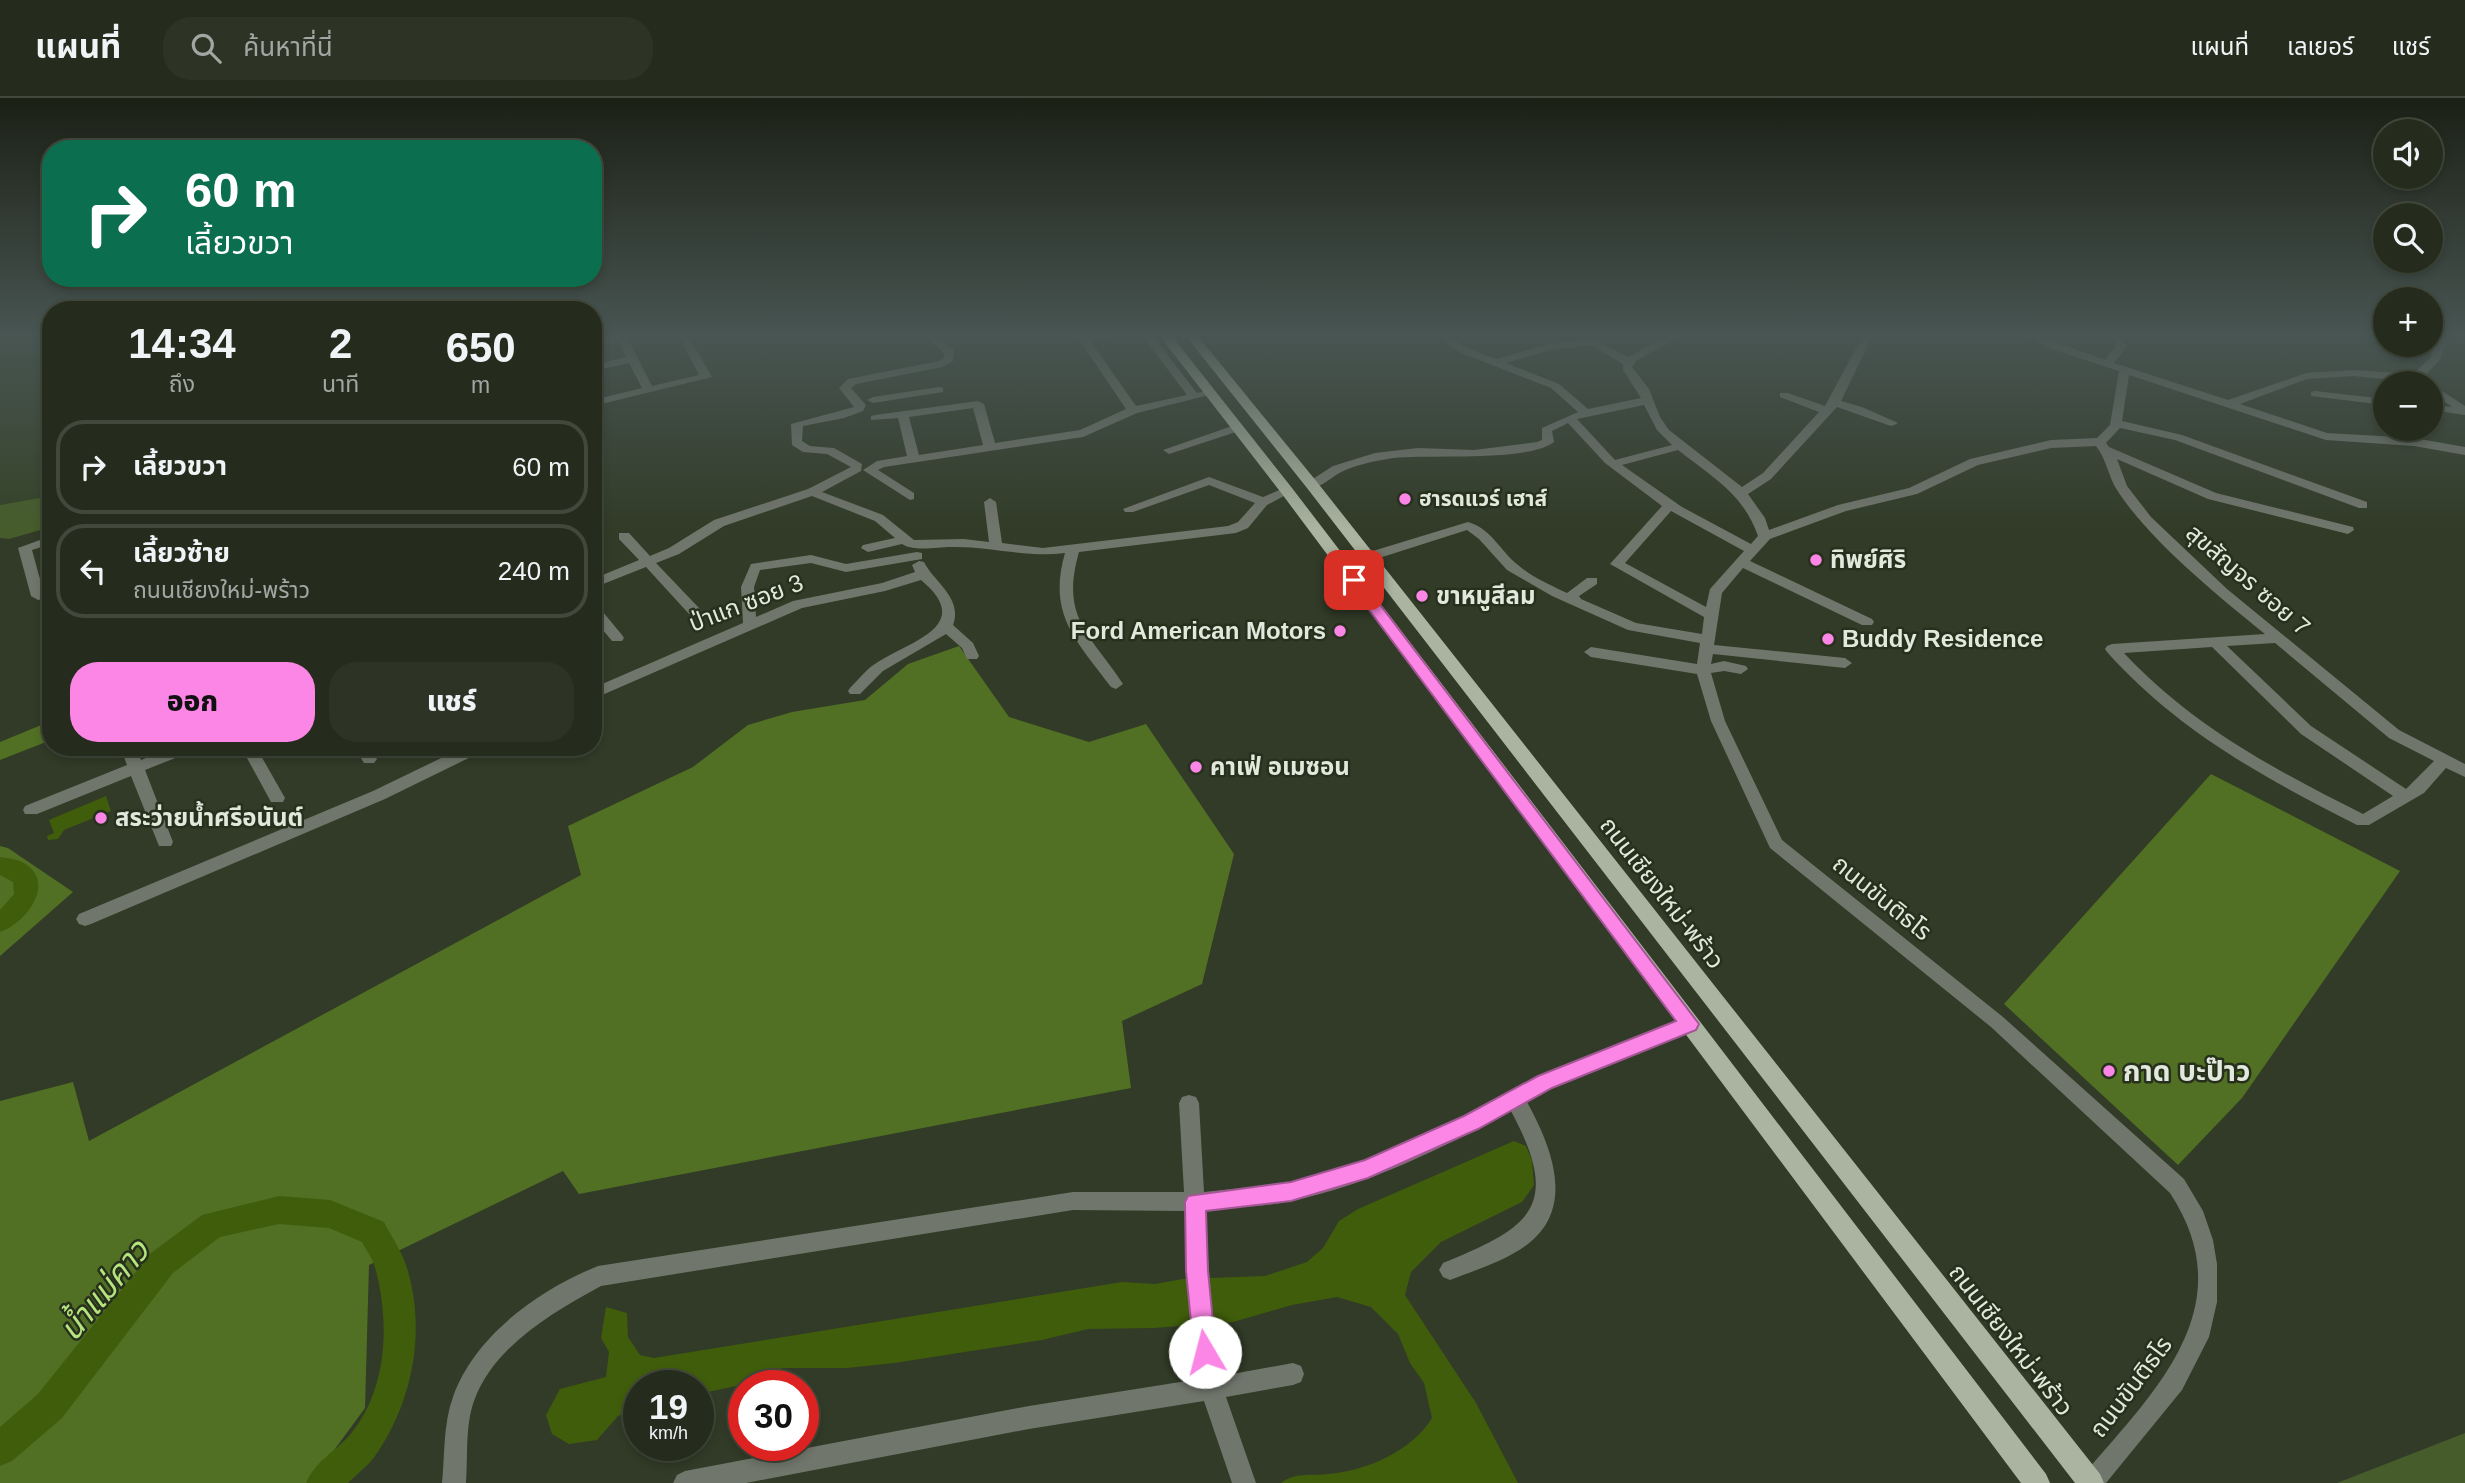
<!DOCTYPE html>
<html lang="th">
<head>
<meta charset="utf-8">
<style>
	:root { --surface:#252c1d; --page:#2d3426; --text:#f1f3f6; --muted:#a3a7a4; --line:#42483b; --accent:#fb86e5 }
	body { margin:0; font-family:Helvetica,"Noto Sans Thai",sans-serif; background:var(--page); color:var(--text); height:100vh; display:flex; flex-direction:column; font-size:26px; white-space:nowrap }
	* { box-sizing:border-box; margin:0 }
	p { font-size:23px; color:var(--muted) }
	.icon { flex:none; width:38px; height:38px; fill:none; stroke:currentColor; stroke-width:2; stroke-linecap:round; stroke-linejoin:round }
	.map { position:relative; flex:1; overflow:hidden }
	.drawer { position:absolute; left:42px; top:203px; width:560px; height:455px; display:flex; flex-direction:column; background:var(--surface); border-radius:28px; box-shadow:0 4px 10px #0003,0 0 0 2px var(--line) }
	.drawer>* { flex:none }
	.guide { position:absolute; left:42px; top:42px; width:560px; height:147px; border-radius:28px; box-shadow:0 4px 10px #0003,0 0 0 2px var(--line); background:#0b6e4f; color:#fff; overflow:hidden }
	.controls { position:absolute; left:2373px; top:21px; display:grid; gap:14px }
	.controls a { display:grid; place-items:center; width:70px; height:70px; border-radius:50%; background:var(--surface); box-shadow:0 4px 10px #0003,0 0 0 2px var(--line); font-size:35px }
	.speed { position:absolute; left:623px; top:1272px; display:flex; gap:14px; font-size:35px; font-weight:700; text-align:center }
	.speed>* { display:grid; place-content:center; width:91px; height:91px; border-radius:50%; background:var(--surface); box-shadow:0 4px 10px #0003,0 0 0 2px var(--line); line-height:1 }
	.speed small { font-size:18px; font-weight:400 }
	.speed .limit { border:10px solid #d22; background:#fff; color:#111 }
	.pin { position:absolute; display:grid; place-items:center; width:60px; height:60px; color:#fff; margin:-30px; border-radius:14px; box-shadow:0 4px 10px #0006 }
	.me { position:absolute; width:77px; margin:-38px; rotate:352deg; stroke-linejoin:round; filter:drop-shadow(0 0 5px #0008) }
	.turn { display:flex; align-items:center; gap:24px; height:147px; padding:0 28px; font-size:32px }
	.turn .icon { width:91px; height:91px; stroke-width:2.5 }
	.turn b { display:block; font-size:49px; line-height:60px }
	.eta { display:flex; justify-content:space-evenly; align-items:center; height:119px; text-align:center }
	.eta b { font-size:42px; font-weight:800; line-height:49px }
	.cta { display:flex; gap:14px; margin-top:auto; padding:14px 28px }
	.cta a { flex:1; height:80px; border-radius:28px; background:var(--accent); color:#111; font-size:28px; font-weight:800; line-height:80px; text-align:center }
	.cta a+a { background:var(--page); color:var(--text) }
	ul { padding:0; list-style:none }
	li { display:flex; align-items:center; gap:21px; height:94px; margin:0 14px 10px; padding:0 14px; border:4px solid var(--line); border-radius:28px }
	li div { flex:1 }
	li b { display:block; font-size:26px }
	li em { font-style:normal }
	header { display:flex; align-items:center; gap:42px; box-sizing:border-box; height:98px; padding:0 35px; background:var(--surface); border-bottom:2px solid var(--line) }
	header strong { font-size:33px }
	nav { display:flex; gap:38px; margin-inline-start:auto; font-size:24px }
	.search { width:490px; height:63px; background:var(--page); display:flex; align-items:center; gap:18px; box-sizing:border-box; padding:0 24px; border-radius:28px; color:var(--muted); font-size:26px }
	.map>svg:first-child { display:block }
	.built { fill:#354227 }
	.green { fill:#465c2b }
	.forest { fill:#517023 }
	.water { fill:#405d0b }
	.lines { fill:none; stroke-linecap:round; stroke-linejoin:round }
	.river { fill:#405d0b; fill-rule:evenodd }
	.minor { fill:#71766c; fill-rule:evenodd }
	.major { fill:#aab4a0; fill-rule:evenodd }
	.route { fill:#fb86e5; stroke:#a35795; stroke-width:2 }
	.poi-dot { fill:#fb86e5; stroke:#27301d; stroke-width:2.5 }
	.labels { text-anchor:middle; stroke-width:5; stroke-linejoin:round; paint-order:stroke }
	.far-poi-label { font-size:21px; font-weight:bold; fill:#e2e8dc; stroke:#27301d; text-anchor:start }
	.poi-label { font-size:24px; font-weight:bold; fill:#e2e8dc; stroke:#27301d; text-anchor:start }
	.street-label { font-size:24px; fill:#e2e8dc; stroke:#27301d }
	.near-poi-label { font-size:28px; font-weight:bold; fill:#e2e8dc; stroke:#27301d; text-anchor:start }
	.near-water-label { font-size:32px; font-style:italic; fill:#b6e47d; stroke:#27301d }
</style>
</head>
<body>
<header>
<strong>แผนที่</strong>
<div class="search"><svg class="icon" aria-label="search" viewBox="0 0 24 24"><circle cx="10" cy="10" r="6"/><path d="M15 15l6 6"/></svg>ค้นหาที่นี่</div>
<nav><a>แผนที่</a><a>เลเยอร์</a><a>แชร์</a></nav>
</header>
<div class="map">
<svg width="2465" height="1385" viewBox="0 0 2465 1385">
	<rect width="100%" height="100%" fill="#313b27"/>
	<polygon class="built" points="0,237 51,237 51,398 0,407"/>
	<g class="green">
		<polygon points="51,398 51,429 9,441 0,440 0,407"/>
		<polygon points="2465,1335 2465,1385 2337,1385"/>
	</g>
	<g class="forest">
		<polygon points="959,548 1009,619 1089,644 1146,626 1234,756 1202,886 1122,923 1131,990 579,1096 563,1073 369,1167 365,1310 310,1385 0,1385 0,1003 73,984 89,1043 581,777 568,728 693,669 748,627 792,614 865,602 908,566"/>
		<polygon points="51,623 51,642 0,662 0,644"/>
		<polygon points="2211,676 2400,773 2242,1000 2178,1067 2004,906"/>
		<polygon points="0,748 8,750 73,794 0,858"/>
	</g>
	<g class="water">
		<polygon points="106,698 111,713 64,732 58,741 48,742 47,738 54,735 49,722"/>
		<path d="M 1514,1043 L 1526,1048 L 1532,1063 L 1534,1087 L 1522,1104 L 1441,1144 L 1411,1174 L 1405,1197 L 1476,1305 L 1518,1385 L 1281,1385 C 1295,1374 1311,1378 1328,1376 C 1366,1373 1412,1353 1432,1320 L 1424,1285 L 1410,1265 L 1398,1236 L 1371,1209 L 1337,1199 L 1292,1207 L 1233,1224 L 1154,1230 L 1088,1231 L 1042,1242 L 894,1265 L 847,1270 L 783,1270 L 746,1286 L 698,1296 L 698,1288 L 639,1288 L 639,1311 L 618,1318 L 597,1342 L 569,1346 L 552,1336 L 546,1317 L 560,1291 L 606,1279 L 609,1254 L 601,1240 L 606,1209 L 627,1215 L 628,1239 L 640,1257 L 654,1260 L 1122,1184 L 1155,1186 L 1183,1181 L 1265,1178 L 1307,1164 L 1323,1150 L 1339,1123 L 1358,1111 Z"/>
	</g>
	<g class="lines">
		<g class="river">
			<path d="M 0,759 C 7,760 15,761 22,764 C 58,783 27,825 0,834 L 0,812 L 14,796 L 13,784 L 0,777 Z"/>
			<path d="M 279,1098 L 330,1102 L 384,1124 C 391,1138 401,1152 406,1167 C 427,1231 413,1304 375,1358 C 368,1368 356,1377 348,1385 L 306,1385 C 315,1364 334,1354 349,1338 C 387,1294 390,1227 376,1173 C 374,1163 367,1153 362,1144 L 329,1130 L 279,1126 L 220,1139 L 173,1175 L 62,1320 L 12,1363 L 0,1368 L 0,1329 L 38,1296 L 151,1155 L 202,1117 Z"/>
		</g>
		<g class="minor">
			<polygon points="616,237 626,237 652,288 699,277 678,237 688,237 712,279 593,308 593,302 642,290 629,265 593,273 593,267 626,259 619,244 593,249 593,243"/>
			<path d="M 924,237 L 935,237 L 954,252 L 953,263 L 942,269 L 856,286 L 851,290 L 866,307 L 863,313 L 844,320 L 803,328 L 802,343 L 810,348 L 834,350 L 862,366 L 861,373 L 822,394 L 883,417 L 914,442 L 964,441 L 989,444 L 984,404 L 990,400 L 996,404 L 1002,445 L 1043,450 L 1228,428 L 1238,424 L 1255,405 L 1209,387 L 1133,414 L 1125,414 L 1123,411 L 1209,379 L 1263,399 L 1287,389 L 1293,393 L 1267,407 L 1248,430 L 1236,435 L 1079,454 C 1060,520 1090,536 1123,586 L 1116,591 L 1111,589 C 1077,543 1047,517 1065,455 C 1026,460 990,448 951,449 C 937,449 914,454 902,446 L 868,454 L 861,450 L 863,447 L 895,440 L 875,423 L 812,398 L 724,428 L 679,456 L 656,465 L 699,510 L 701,513 L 699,516 L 689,516 L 646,469 L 593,490 L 593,481 L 639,462 L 619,441 L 619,435 L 629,435 L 650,458 L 669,450 L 714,422 L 808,391 L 851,369 L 827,356 L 803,354 L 792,347 L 791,326 L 854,309 L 839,290 L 848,281 L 939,263 L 944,260 L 944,255 Z"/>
			<path d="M 1076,237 L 1118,237 L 1091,244 L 1136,308 L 1187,297 L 1142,237 L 1152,237 L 1197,295 L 1211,292 L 1217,295 L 1137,315 L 1083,339 L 884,369 L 878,372 L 914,395 L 914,401 L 910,402 L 863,372 L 877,363 L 907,358 L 898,320 L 871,322 L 871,318 L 875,317 L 978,303 L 984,306 L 995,345 L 1080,332 L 1126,311 ZM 973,310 L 983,347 L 919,357 L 909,319 Z"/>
			<path d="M 1436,237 L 1448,237 L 1467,250 L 1496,261 L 1549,246 L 1593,241 L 1628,259 L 1669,237 L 1682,237 L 1636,263 L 1632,269 L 1649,291 L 1660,319 L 1669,332 L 1742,389 L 1763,375 L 1819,314 L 1780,299 L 1780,295 L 1788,295 L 1825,308 L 1863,237 L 1873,237 L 1841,303 L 1862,309 L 1898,325 L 1892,328 L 1888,327 L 1837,309 L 1771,381 L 1748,396 L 1765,420 L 1769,432 L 1838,407 L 1909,390 L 1970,361 L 2051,342 L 2097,340 L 2110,327 L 2119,273 L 2052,251 L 2023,237 L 2037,237 L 2105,262 L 2116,248 L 2110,237 L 2120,237 L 2127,248 L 2114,265 L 2228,302 L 2306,275 L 2353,272 L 2413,276 L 2430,260 L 2439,237 L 2449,237 L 2440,261 L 2424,279 L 2428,285 L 2353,278 L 2307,281 L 2240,306 L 2327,335 L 2414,340 L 2465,349 L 2465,357 L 2414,348 L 2326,342 L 2129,277 L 2122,323 L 2182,337 L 2367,404 L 2367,410 L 2359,410 L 2175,342 L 2120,330 L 2106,345 L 2109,349 L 2216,395 L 2353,429 L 2354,432 L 2348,436 L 2208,401 L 2117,361 L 2127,388 L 2151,419 L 2227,491 L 2399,632 L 2465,666 L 2465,679 L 2446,670 L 2424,695 L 2369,727 L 2357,727 C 2263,679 2179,634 2107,554 L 2105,551 L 2107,548 L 2112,546 L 2265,536 C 2217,497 2150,443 2117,392 C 2108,378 2107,362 2096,348 L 2051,350 L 1978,367 L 1917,396 L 1846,413 L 1770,441 L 1750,463 L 1872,521 L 1874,524 L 1872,527 L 1862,527 L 1743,470 L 1722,495 L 1714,547 L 1845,560 L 1852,565 L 1845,570 L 1713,556 L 1711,566 L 1724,563 L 1746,568 L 1748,571 L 1741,576 L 1724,573 L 1711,575 L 1725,623 L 1782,742 L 2003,919 L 2184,1081 L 2203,1113 L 2213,1142 L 2217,1166 L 2217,1204 L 2209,1239 L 2182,1292 L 2106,1385 L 2079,1385 L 2083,1377 C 2154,1294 2245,1209 2170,1095 L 1991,929 L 1770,750 L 1711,623 L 1697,576 L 1591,559 L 1584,554 L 1591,549 L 1697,566 L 1700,545 L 1628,532 L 1552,498 L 1507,472 L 1479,441 L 1467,432 L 1373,462 L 1363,462 L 1363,456 L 1468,424 C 1492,431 1500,453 1518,467 C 1532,479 1550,487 1567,495 L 1587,480 L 1597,480 L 1597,486 L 1579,498 L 1581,501 L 1636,525 L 1702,536 L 1704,519 L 1610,466 L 1662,408 L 1605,365 L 1568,325 L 1552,333 L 1554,344 C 1529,364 1428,356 1393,360 C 1375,363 1352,367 1336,377 C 1327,383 1318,391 1308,390 L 1308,384 L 1333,368 L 1375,355 L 1418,350 L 1474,352 L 1537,344 L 1542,342 L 1542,330 L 1578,314 L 1551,290 L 1459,254 ZM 1591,247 L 1623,266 L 1623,272 L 1641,300 L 1588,311 L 1559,286 L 1506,265 L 1550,252 ZM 1644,307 L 1657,332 L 1672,347 L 1615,362 L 1577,321 ZM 1678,352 C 1712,379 1743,395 1758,438 L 1751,446 L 1682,409 L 1622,367 ZM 1671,413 L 1744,453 L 1710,491 L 1706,509 L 1625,465 ZM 2275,545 L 2389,640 L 2434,663 L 2406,691 L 2311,628 L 2227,548 ZM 2212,549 L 2301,636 L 2393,698 L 2363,716 C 2275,672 2191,627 2124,555 Z"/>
			<polygon points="2431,286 2465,308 2465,317 2431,312 2431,306 2452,309 2431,294"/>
			<polygon points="939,289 943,290 943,294 873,305 867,302 873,299"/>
			<polygon points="2315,293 2385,301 2385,307 2311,298 2311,294"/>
			<polygon points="1238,326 1244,330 1242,332 1169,356 1163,352"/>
			<polygon points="51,438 51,446 32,452 43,492 51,490 51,499 38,502 31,498 18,450"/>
			<path d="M 917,454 L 922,455 L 922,461 L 846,474 L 811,465 L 760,472 L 754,489 L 756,519 L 793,503 L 882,485 L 915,474 L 912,467 L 919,463 L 924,464 C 934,484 963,500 953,527 L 973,545 L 979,558 L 977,561 L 967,561 L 962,550 L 946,536 L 883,573 L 860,596 L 850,596 L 848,593 L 850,590 C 859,581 867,570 878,564 C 910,543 976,528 921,482 L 885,493 L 802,510 L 593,601 L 593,590 L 743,525 L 741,489 L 751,466 L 811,457 L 846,466 Z"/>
			<polygon points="593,507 598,508 622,537 624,540 622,543 612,543 593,520"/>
			<polygon points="120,649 136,649 141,662 173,649 195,649 193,653 145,672 173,744 171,748 159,748 131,678 37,716 25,716 23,712 25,708 127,667"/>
			<polygon points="241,649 256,649 285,700 283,704 271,704"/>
			<polygon points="354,649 369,649 377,661 374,665 364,665"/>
			<polygon points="464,649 485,649 483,653 385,701 91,826 85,828 79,826 76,821 79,816 373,693"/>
			<path d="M 1689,918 L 1695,921 L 1698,926 L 1695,931 L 1552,990 L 1527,1004 C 1550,1046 1577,1108 1528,1146 C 1505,1163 1476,1172 1450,1182 L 1443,1179 L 1439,1172 L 1443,1165 C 1532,1129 1562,1108 1511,1013 C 1443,1050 1368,1087 1291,1103 C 1264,1109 1234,1109 1205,1112 L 1213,1234 L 1221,1278 L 1293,1265 L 1301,1268 L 1304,1276 L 1301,1284 L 1293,1287 L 1226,1299 L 1256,1385 L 1232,1385 L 1204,1303 L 1029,1331 L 746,1385 L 673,1385 L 677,1377 L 685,1373 L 1029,1308 L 1199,1281 L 1191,1234 L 1185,1113 L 1073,1112 L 601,1188 C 553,1214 493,1249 474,1303 C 465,1328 468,1359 466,1385 L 442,1385 C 445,1357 443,1326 453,1299 C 474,1238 540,1191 598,1168 L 1073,1094 L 1184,1094 L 1179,1005 L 1182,999 L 1189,997 L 1196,999 L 1199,1005 L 1204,1094 L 1291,1085 L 1365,1063 L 1464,1019 L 1538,978 Z"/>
		</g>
		<g class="major">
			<polygon points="1159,237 1171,237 1292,390 2046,1376 2050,1385 2021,1385 1282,396"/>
			<polygon points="1185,237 1197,237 1317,384 2100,1376 2104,1385 2075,1385 1307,390"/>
		</g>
	</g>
	<linearGradient id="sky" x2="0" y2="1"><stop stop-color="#1b2015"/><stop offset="0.55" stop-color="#485552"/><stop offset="1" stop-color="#485552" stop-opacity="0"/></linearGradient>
	<rect width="2465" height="431" fill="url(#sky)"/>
	<polygon class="route" points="1354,478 1359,479 1699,926 1696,932 1552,990 1478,1031 1368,1080 1291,1103 1206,1113 1208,1173 1216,1254 1213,1262 1205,1265 1197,1262 1194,1254 1186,1173 1185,1104 1188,1098 1291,1084 1365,1062 1464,1018 1538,978 1676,923 1349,485 1349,479"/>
	<g class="poi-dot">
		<circle cx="1405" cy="401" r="7"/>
		<circle cx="1816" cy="462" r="7"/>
		<circle cx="1422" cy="498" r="7"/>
		<circle cx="1340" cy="533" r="7"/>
		<circle cx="1828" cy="541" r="7"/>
		<circle cx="1196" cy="669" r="7"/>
		<circle cx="101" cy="720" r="7"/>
		<circle cx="2109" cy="973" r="7"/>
	</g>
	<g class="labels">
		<g class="far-poi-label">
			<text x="1419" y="408">ฮารดแวร์ เฮาส์</text>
		</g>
		<g class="poi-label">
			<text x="1830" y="470">ทิพย์ศิริ</text>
			<text x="1436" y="506">ขาหมูสีลม</text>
			<text x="1326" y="541" text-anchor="end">Ford American Motors</text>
			<text x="1842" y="549">Buddy Residence</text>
			<text x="1210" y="677">คาเฟ่ อเมซอน</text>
			<text x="115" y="728">สระว่ายน้ำศรีอนันต์</text>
		</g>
		<g class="street-label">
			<text transform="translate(2248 482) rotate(41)" y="8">สุขสัญจร ซอย 7</text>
			<text transform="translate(746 505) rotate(-21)" y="8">ป่าแก ซอย 3</text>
			<text transform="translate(1662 795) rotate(52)" y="8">ถนนเชียงใหม่-พร้าว</text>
			<text transform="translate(1882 800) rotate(39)" y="8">ถนนขันติธโร</text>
			<text transform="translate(2011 1242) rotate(52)" y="8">ถนนเชียงใหม่-พร้าว</text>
			<text transform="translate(2131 1289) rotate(-53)" y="8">ถนนขันติธโร</text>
		</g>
		<g class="near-poi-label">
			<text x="2123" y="983">กาด บะป๊าว</text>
		</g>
		<g class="near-water-label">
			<text transform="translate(104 1192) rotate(-50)" y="11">น้ำแม่คาว</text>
		</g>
	</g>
</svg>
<div class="controls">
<a><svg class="icon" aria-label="sound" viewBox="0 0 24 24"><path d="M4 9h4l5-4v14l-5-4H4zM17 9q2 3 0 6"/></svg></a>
<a><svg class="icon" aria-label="search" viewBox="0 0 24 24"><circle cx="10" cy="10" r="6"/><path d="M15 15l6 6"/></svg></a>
<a>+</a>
<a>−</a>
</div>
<div class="speed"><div>19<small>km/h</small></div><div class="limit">30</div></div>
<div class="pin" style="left:1354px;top:482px;background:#d93025"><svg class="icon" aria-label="arrive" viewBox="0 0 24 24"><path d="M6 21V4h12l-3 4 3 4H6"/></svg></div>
<svg class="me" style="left:1205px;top:1254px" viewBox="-20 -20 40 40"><circle r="19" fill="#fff"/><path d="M0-13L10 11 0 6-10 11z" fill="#fb86e5"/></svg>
<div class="guide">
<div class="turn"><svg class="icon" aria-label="right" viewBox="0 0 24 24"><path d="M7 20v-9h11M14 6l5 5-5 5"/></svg><div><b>60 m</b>เลี้ยวขวา</div></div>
</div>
<section class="drawer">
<div class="eta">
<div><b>14:34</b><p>ถึง</p></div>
<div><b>2</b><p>นาที</p></div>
<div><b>650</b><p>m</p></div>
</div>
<ul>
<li><svg class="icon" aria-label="right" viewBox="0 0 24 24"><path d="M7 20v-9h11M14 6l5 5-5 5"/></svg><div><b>เลี้ยวขวา</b></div><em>60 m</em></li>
<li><svg class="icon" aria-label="left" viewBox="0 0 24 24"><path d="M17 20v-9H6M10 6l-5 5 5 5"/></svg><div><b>เลี้ยวซ้าย</b><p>ถนนเชียงใหม่-พร้าว</p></div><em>240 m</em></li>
</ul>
<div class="cta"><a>ออก</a><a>แชร์</a></div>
</section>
</div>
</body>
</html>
